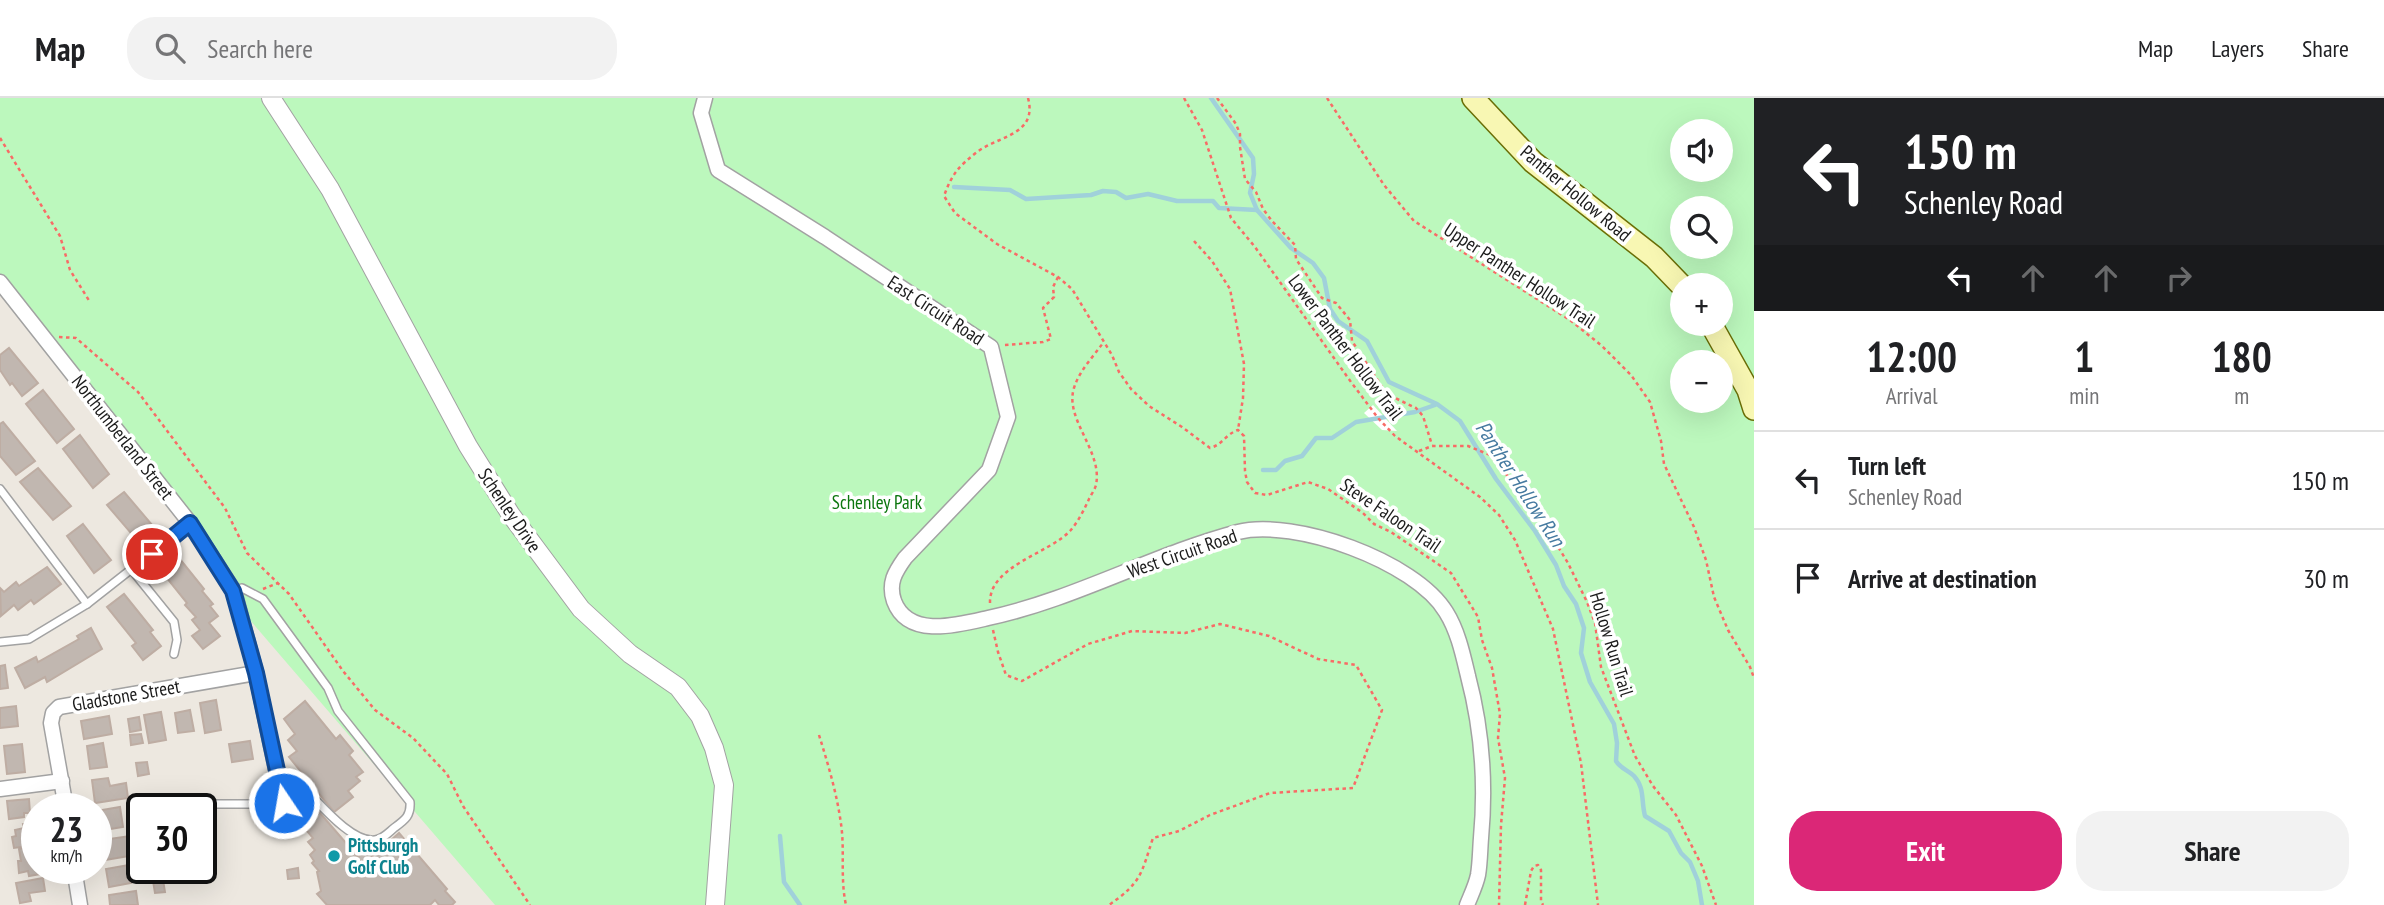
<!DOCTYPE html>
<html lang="en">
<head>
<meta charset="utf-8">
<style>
	:root { --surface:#fff; --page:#f2f2f2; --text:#202124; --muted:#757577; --line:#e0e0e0; --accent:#db2777 }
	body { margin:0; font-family:"PT Sans Narrow",sans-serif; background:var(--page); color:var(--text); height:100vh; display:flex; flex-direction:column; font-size:26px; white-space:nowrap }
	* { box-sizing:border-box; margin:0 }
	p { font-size:23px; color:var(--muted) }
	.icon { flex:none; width:38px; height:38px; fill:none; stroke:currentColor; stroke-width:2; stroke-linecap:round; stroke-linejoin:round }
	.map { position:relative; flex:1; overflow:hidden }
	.sheet { display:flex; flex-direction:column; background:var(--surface); width:630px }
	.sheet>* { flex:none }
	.guide { background:#202124; color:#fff; overflow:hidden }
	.fabs { position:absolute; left:1670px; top:21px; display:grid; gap:14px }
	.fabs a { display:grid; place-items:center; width:63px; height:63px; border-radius:50%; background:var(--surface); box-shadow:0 7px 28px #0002; font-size:35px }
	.speed { position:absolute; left:21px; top:695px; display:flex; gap:14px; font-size:35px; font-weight:700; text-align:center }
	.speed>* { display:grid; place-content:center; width:91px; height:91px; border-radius:50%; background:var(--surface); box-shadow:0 7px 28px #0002; line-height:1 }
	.speed small { font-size:18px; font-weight:400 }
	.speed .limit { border:4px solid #111; border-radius:10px; background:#fff; color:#111 }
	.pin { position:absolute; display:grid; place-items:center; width:60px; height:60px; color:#fff; margin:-30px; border:4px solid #fff; border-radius:50%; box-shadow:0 2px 7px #0007 }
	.me { position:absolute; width:77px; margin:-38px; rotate:348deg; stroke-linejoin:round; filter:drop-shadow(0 0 5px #0008) }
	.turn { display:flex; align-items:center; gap:24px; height:147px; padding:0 35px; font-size:32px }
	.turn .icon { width:91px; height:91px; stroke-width:2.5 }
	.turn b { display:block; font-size:49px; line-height:60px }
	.lanes { display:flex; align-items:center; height:66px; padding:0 35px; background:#0003; justify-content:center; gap:35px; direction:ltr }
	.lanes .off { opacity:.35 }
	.eta { display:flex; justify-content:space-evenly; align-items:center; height:119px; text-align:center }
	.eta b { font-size:42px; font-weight:700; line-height:49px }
	.button { display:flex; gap:14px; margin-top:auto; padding:14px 35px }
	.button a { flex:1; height:80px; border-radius:28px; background:var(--accent); color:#fff; font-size:28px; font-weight:700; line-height:80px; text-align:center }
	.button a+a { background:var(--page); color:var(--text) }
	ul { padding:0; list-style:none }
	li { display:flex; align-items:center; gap:21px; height:98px; padding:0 35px; border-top:2px solid var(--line) }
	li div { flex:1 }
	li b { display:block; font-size:26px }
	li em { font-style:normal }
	header { display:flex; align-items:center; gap:42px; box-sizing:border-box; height:98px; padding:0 35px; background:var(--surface); border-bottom:2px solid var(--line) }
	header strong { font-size:33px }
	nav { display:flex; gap:38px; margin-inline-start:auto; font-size:24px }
	.search { width:490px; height:63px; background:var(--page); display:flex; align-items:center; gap:18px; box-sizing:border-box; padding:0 24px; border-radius:28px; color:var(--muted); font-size:26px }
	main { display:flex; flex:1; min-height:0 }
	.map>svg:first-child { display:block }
	.park { fill:#bcf8bd; fill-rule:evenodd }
	.pier { fill:#fff }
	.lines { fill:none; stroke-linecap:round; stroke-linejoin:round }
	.stream { stroke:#a0d1da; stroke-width:4.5 }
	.building { fill:#c1b7b0; stroke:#beada3; stroke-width:2 }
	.service-casing { stroke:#a2a2a2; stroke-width:10 }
	.minor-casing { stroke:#a2a2a2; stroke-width:17 }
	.tertiary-casing { stroke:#a2a2a2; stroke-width:20 }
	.secondary-casing { stroke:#6a6e06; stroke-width:24 }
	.path { stroke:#f86b66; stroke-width:2.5; stroke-dasharray:3.5 3.5; stroke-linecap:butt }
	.service { stroke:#fff; stroke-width:7 }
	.minor { stroke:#fff; stroke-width:14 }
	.tertiary { stroke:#fff; stroke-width:18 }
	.secondary { stroke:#f8f7b3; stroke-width:21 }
	.route-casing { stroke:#114b97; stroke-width:18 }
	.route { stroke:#1a73e8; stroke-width:12 }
	.culture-dot { fill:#0f9aa8; stroke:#fff; stroke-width:2.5 }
	.labels { text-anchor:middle; stroke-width:7; stroke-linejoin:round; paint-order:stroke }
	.street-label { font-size:19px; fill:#1b1b1b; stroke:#fff }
	.park-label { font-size:19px; fill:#0c760e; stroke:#fff }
	.culture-label { font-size:19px; font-weight:bold; fill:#0d838f; stroke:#fff; text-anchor:start }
	.water-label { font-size:21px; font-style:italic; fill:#467aa0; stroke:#fff }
</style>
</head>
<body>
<header>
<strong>Map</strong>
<div class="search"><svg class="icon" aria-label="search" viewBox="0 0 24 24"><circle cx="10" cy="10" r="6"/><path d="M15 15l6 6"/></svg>Search here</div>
<nav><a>Map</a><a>Layers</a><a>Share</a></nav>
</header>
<main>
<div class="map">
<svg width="1754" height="807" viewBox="0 0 1754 807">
	<rect width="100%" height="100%" fill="#ede8e0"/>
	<path class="park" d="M 0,0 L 1754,0 L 1754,807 L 495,807 L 231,500 L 190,425 L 0,184 ZM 1682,33 L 1720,33 L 1720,72 L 1682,72 ZM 1682,110 L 1720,110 L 1720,149 L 1682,149 ZM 1682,187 L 1720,187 L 1720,226 L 1682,226 ZM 1682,264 L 1720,264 L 1720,303 L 1682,303 Z"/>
	<polygon class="pier" points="1373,307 1397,333 1382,332 1364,315"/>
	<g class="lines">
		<g class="stream">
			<path d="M 1211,0 L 1253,60 L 1254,76 L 1250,95 L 1257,112 L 1291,150 L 1313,165 L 1324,180 L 1330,211 L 1338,223 L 1367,243 L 1389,284 L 1437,306 L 1460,323 L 1496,381 L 1535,433 L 1556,467 L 1564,488 L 1576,506 L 1584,530 L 1581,555 L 1590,584 L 1614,626 L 1617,645 L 1616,663 C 1621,671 1628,672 1634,678 C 1645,690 1641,703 1645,718 L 1669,733 L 1681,755 L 1690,764 L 1698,783 L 1702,807"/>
			<polyline points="954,89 1010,92 1026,101 1091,97 1103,93 1116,94 1126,100 1148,96 1177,103 1213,103 1219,110 1257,112"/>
			<polyline points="1263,372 1276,372 1285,363 1302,358 1316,340 1332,340 1356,324 1415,314 1435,307"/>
			<polyline points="780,738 784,784 800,807"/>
		</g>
	</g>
	<g class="building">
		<polygon points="9,250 38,285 22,298 12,285 10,287 0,272 0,257"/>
		<polygon points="43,292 74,331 57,345 26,306"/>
		<polygon points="3,324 35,363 16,377 0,358 0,326"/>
		<polygon points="80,337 109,376 93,390 63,351"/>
		<polygon points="38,370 71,408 53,422 20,384"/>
		<polygon points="124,394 153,428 136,441 107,407"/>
		<polygon points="83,426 111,462 94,475 67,438"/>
		<polygon points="175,455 204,491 202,493 213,506 210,508 218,518 209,525 220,538 203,551 192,538 200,532 192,522 196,519 185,507 187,505 158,469"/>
		<polygon points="47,469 61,486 34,506 31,502 18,512 14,507 1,518 0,490 4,494 16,484 19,488"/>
		<polygon points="124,496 153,532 150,534 161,548 143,562 132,548 136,545 107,509"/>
		<polygon points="91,530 102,551 47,584 45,579 25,590 15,570 36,559 38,564 79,541 77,538"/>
		<polygon points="5,567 8,590 0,591 0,568"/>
		<polygon points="216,602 221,632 205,635 200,605"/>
		<polygon points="305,603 336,641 340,637 353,653 349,657 363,674 356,679 360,683 348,693 353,699 334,714 289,659 297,653 288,642 295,636 284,621"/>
		<polygon points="16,608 18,628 0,630 0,610"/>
		<polygon points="190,612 194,633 178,635 175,615"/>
		<polygon points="161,614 166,642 149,645 144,617"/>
		<polygon points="109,618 112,636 84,641 81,623"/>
		<polygon points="139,619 141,632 130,634 128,621"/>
		<polygon points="141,636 143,645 131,647 130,637"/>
		<polygon points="250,643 253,661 232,664 229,646"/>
		<polygon points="103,645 107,669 90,671 87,648"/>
		<polygon points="22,646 25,674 7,676 4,648"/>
		<polygon points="147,664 149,676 138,678 136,665"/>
		<polygon points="108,680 110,688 126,685 128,700 95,705 92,682"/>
		<polygon points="29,701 30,715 24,715 24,719 9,721 7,703"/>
		<polygon points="314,708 358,759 366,752 372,759 399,735 447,791 445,793 455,804 452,807 439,807 435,802 430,807 327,807 317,796 321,793 317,774 319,773 312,765 314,763 310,757 315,752 308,744 313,740 298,722"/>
		<polygon points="120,709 123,729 98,733 96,713"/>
		<polygon points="32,725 36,747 14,750 12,739 16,738 15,732 24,730 23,726"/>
		<polygon points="138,737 141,756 105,762 102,742"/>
		<polygon points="36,748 37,770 40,770 41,776 29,778 28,773 19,775 18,763 21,763 19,751"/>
		<polygon points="129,767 131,785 109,789 106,771"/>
		<polygon points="298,770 299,780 288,781 287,772"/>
		<polygon points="43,780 45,793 29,795 31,803 20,805 16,785"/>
		<polygon points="163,782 165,794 155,795 153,783"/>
		<polygon points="136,793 138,807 110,807 109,797"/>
	</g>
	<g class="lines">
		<g class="service-casing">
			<g id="service">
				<polyline points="0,391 87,506"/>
				<polyline points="132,472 174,524 177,542 174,556"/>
				<path d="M 234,492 L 242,490 L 263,501 L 328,590 L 338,613 L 410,704 C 411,718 405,722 394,730 C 388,735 383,741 375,742 C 352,745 321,707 305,691 L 298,689 L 281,693"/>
				<polyline points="0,544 29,541 87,506 190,425"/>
				<polyline points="185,706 283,706"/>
			</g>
		</g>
		<g class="minor-casing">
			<g id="minor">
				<path d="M 705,0 L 701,15 L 718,72 L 825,139 L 991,249 L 1008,319 L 989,372 L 905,460 C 895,474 888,485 894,503 C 908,541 958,527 988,520 C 1073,502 1154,456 1238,434 C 1294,420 1415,463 1446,514 C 1458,533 1463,557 1468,578 C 1482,631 1486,686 1481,740 C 1480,753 1480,765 1478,777 C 1476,787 1471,797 1467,807"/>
				<polyline points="0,184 190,425 234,493 256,575 283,705"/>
				<polyline points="0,691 62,683"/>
				<polyline points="66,710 51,625 53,615 59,609 256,575"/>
				<polyline points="74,770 80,807"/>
			</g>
		</g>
		<g class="tertiary-casing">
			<polyline id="tertiary" points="271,0 330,91 468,348 511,417 581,511 630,556 678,589 700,618 714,650 724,687 715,807"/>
		</g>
		<g class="secondary-casing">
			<g id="secondary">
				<polyline points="1473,0 1533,64 1654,159 1682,188"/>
				<polyline points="1711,226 1748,292 1754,311"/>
			</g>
		</g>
		<g class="path">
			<path d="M 1028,0 C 1038,37 998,38 977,54 C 958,69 952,76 944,98 L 955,115 L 997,146 L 1058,179 L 1072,191 L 1112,257 L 1119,274 L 1131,291 L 1149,308 L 1182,329 L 1210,350 C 1222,347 1226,336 1238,332 L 1244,338 L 1245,373 L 1247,384 L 1255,395 L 1267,397 L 1308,384 L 1328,391 L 1363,415 L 1374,426 L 1391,434 L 1451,475 L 1478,519 L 1482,542 L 1492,570 L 1500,616 L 1498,640 L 1505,680 L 1501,727 L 1499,807"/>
			<polyline points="1184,0 1202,32 1231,120 1255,149 1351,284 1378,320 1395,338 1480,399 1499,417 1515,442 1553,531 1581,665 1598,807"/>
			<polyline points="1217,0 1236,26 1240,36 1240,49 1245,81 1256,94 1263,111 1272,123 1295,147 1296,161 1322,200 1336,205 1350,222 1352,243 1382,289 1395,300 1416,310 1423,318 1432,347"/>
			<polyline points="1327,0 1384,87 1414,123 1570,222 1602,248 1631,277 1650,304 1661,343 1664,366 1694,429 1706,462 1714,499 1728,532 1750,569 1754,580"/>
			<polyline points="0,40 60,138 70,172 90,204"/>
			<polyline points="1194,143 1212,163 1230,191 1244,266 1243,300 1238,332"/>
			<polyline points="59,239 76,240 138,294 225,410 247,455 289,496 343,573 375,612 413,640 447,676 463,708 530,807"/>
			<polyline points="1005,247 1043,244 1051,241 1043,210 1054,199 1053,189 1058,179"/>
			<polyline points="1419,353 1432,348 1468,348 1490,357 1533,408 1568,465 1587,504 1595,525 1601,569 1635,658 1653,688 1676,717 1702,768 1716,807"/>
			<polyline points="263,491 278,485"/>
			<path d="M 990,505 C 989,468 1048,456 1070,433 C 1078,424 1084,412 1089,401 C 1091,397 1095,391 1096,387 C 1103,353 1064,321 1074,290 C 1079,273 1093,259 1103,245"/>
			<path d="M 993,532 L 998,554 L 1006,577 L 1022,583 L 1088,546 L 1132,533 L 1185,535 L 1220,526 L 1269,538 L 1318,561 L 1356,567 L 1382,612 L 1353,690 L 1270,695 L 1210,717 L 1179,733 L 1153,740 C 1141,776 1142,784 1109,807"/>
			<path d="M 819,637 C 828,666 837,696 841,726 C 845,753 840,780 846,807"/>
			<polyline points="1525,807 1531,773 1534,768 1538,767 1541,772 1541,803 1543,807"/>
		</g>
		<use href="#service" class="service"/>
		<use href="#minor" class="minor"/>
		<use href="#tertiary" class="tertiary"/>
		<use href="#secondary" class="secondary"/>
	</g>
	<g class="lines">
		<g class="route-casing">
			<polyline id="route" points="152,456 190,425 233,493 256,575 284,705"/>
		</g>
		<use href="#route" class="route"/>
	</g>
	<circle class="culture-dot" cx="334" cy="758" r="7"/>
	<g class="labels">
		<g class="street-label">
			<text transform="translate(1576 95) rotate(40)" y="7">Panther Hollow Road</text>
			<text transform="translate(1520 177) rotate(33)" y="7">Upper Panther Hollow Trail</text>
			<text transform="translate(936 212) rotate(33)" y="7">East Circuit Road</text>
			<text transform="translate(1346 249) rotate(53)" y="7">Lower Panther Hollow Trail</text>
			<text transform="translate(123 339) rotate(52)" y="7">Northumberland Street</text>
			<text transform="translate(510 412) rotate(56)" y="7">Schenley Drive</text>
			<text transform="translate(1391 417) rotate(34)" y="7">Steve Faloon Trail</text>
			<text transform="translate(1182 455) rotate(-19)" y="7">West Circuit Road</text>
			<text transform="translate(1612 546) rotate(73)" y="7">Hollow Run Trail</text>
			<text transform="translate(126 597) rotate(-10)" y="7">Gladstone Street</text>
		</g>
		<g class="park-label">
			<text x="877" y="411">Schenley Park</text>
		</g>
		<g class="culture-label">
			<text x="348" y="754">Pittsburgh<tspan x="348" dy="22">Golf Club</tspan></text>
		</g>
		<g class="water-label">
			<text transform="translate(1520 386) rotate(57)" y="7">Panther Hollow Run</text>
		</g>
	</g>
</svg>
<div class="fabs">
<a><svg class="icon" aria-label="sound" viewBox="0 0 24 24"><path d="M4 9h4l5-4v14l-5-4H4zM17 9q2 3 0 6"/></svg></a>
<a><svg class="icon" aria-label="search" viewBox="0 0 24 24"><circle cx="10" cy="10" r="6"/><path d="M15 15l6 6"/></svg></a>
<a>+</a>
<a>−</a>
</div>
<div class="speed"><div>23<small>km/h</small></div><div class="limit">30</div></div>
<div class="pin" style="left:152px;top:456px;background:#d93025"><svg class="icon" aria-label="arrive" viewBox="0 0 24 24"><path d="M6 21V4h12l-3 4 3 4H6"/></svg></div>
<svg class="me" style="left:284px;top:705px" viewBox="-20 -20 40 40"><circle r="17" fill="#1a73e8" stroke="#fff" stroke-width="3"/><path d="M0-11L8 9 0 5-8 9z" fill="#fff"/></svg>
</div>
<section class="sheet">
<div class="guide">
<div class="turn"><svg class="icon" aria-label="left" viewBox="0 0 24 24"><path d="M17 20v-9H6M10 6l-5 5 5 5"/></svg><div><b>150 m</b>Schenley Road</div></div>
<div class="lanes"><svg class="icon" aria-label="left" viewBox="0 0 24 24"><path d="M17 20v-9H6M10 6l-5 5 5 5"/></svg><svg class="icon off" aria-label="ahead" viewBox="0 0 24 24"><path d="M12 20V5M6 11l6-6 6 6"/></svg><svg class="icon off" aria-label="ahead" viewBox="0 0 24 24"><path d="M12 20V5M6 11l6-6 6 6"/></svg><svg class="icon off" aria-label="right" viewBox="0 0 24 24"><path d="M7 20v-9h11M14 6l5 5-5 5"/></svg></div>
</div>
<div class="eta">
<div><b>12:00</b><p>Arrival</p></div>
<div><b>1</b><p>min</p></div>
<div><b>180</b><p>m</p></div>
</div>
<ul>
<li><svg class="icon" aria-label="left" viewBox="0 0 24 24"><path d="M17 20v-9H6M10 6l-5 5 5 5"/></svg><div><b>Turn left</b><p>Schenley Road</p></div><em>150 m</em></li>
<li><svg class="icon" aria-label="arrive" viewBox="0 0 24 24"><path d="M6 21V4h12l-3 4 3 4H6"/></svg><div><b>Arrive at destination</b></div><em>30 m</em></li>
</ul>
<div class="button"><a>Exit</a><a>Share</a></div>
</section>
</main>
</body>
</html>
